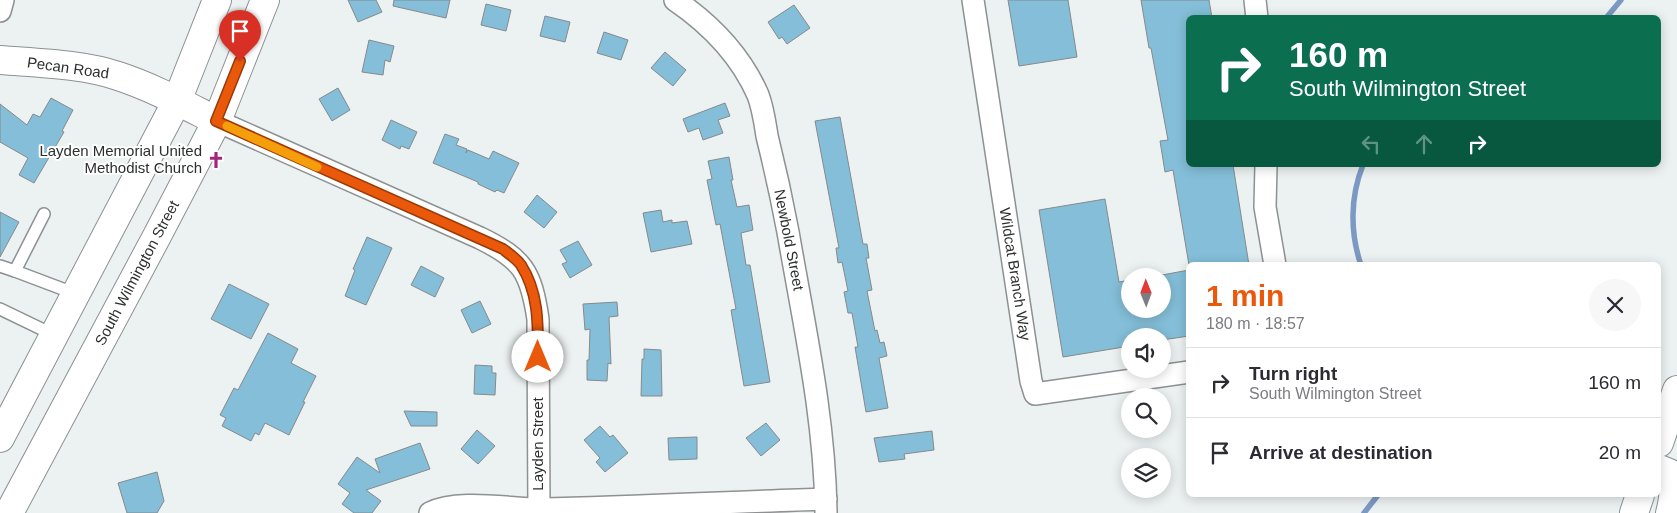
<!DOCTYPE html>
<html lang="en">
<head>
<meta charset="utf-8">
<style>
	:root { --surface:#fff; --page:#f7f7f7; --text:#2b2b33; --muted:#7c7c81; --line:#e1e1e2; --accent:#ea580c }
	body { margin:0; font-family:Arial,sans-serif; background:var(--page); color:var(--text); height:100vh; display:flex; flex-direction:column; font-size:19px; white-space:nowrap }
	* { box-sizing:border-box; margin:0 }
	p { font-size:16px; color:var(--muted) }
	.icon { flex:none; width:28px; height:28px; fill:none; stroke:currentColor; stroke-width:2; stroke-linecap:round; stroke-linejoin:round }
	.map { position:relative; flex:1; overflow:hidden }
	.panel { position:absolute; left:1186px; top:262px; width:475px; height:235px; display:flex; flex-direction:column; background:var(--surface); border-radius:8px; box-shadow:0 2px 12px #0003 }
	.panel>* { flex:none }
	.guide { position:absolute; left:1186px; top:15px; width:475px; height:152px; border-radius:8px; box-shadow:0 2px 12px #0003; background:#0b6e4f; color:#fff; overflow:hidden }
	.needle { width:32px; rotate:359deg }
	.tools { position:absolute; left:1121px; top:268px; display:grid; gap:10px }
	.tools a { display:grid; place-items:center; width:50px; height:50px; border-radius:50%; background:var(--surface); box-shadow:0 2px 12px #0003; font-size:25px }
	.pin { position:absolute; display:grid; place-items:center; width:42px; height:42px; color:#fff; margin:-51px -21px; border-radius:50% 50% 50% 0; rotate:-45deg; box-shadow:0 0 5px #0007 }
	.pin .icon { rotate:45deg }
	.me { position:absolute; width:55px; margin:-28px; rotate:0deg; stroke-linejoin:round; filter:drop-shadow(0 0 4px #0008) }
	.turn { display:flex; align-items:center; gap:18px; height:105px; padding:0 20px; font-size:22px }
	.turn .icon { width:65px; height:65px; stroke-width:2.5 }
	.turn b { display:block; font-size:35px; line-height:42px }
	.lanes { display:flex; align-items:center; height:48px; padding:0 20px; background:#0003; justify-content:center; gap:25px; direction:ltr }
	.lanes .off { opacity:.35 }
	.round { display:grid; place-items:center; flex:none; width:52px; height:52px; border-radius:26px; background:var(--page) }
	.overview { display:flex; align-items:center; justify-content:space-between; height:85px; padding:0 20px }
	h1 { font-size:30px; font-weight:700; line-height:38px; color:var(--accent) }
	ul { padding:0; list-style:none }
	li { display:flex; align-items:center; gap:15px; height:70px; padding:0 20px; border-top:1px solid var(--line) }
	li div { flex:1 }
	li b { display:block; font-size:19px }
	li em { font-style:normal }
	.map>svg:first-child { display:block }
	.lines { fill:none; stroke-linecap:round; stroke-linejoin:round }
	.stream { stroke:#7c99c3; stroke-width:5.5 }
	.building { fill:#84bed8; stroke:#868a8c }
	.service-casing { stroke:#8d9192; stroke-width:14 }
	.minor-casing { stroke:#8d9192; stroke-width:24 }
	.tertiary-casing { stroke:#8d9192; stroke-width:30 }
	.secondary-casing { stroke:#8d9192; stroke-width:30 }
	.primary-casing { stroke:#8d9192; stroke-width:30 }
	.service { stroke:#fff; stroke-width:11 }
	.minor { stroke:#fff; stroke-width:21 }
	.tertiary { stroke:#fff; stroke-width:28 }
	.secondary { stroke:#fff; stroke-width:28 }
	.primary { stroke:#fff; stroke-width:28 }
	.route-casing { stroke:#983908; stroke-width:12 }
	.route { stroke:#ea580c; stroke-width:9 }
	.slow { stroke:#f59e0b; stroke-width:9 }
	.labels { text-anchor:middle; stroke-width:4; stroke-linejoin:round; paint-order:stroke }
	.street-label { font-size:15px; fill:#2d2f2f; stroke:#fff }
	.poi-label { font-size:15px; fill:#2d2f2f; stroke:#fff; text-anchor:end }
</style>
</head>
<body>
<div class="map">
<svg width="1677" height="513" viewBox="0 0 1677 513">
	<rect width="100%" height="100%" fill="#ecf1f1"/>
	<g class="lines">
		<g class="stream">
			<polyline points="1606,18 1621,0"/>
			<path d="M 1361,265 C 1350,233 1350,197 1363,165"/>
			<polyline points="1364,513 1378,495"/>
		</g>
	</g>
	<g class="building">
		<polygon points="348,0 376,0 382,12 358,22"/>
		<polygon points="394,0 450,0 446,18 393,6"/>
		<polygon points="1008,0 1068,0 1077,57 1019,66"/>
		<polygon points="1141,0 1209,0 1212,18 1189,18 1189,165 1233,165 1249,265 1189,265 1173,170 1165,172 1160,141 1168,140 1151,48 1149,48"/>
		<polygon points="486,4 511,10 506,31 481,25"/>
		<polygon points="794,5 810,28 787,44 782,37 779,39 768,22"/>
		<polygon points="545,16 570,22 565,42 540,36"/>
		<polygon points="604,32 628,40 621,60 597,53"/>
		<polygon points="369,40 394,46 390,62 385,60 383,75 362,72"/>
		<polygon points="665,52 686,70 673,86 651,68"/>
		<polygon points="338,88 350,110 332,121 319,99"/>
		<polygon points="51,98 73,110 62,131 64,132 34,183 19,175 28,158 0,142 0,104 27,125 33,114 40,117"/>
		<polygon points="725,103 730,116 718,120 723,133 703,140 699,128 688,132 683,119"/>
		<polygon points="840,117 863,244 867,244 869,258 866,258 872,290 867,291 875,331 877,330 880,343 884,342 887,356 879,358 888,408 866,412 855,347 858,347 852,313 848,313 844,292 848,291 842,262 838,263 836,248 839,248 815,121"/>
		<polygon points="391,120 417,132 409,149 401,146 400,149 382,140"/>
		<polygon points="445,134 459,139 456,145 467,149 466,153 468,150 489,159 493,151 519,163 504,193 497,190 495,192 478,184 478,182 433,163"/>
		<polygon points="729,157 733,180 731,180 737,207 749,205 751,218 753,230 741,233 746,265 750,265 770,382 744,386 731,310 736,309 720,224 716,225 707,180 712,179 708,161"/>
		<polygon points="537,195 557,212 544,228 524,212"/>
		<polygon points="1105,199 1119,282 1130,280 1130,309 1162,309 1162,275 1189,270 1189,336 1162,340 1162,336 1130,336 1130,346 1063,357 1039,210"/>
		<polygon points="661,210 663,222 672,220 672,223 687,221 692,244 651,252 643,213"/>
		<polygon points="0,212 19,222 0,257"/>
		<polygon points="367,237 392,248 366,305 345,296 355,270 353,269"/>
		<polygon points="578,241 592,265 570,278 562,264 567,262 560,250"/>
		<polygon points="421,266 444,278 435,297 411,285"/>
		<polygon points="229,284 269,304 251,339 211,319"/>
		<polygon points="480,301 491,324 472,333 461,310"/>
		<polygon points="617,302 618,316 609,317 611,364 608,363 607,381 587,380 587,360 589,360 590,329 585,330 583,304"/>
		<polygon points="268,333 298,349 291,363 316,376 303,402 305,402 289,435 265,423 259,435 255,433 251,441 222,426 226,418 220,415 234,388 238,390"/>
		<polygon points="644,349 661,350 662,396 641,396 642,359 644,359"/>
		<polygon points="475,365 492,366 492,373 496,373 495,395 474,394"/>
		<polygon points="404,411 437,412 437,426 411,426"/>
		<polygon points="766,423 780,440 761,456 746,438"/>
		<polygon points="600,426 610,437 613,435 628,453 605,472 596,462 600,458 584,440"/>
		<polygon points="477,430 495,446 478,464 461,449"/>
		<polygon points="932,431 934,450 904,454 905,459 879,462 874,438"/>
		<polygon points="697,437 697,459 669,460 668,438"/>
		<polygon points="420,443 430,469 366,490 381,501 372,513 354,513 342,504 350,493 338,484 357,457 380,473 375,459"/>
		<polygon points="157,472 164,501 157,513 127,513 118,483"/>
	</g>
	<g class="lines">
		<g class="service-casing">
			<g id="service">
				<polyline points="44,214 15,271 76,294"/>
				<polyline points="0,266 15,271"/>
				<polyline points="0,309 54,335"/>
			</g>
		</g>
		<g class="minor-casing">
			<g id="minor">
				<path d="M 675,0 C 710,24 741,56 758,95 C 763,108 765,123 767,136 C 775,168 782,200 788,232 C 804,325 825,418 826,513"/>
				<polyline points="973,0 1031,381 1035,394 1189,372"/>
				<polyline points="1255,0 1257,18"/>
				<polyline points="0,11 3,0"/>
				<path d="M 217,121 L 480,238 C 523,259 531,272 538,319 L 539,513"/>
				<polyline points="1266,165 1265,207 1275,265"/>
				<path d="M 430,513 C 458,499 509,509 540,509 C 635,507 731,502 826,499"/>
			</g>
		</g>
		<g class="tertiary-casing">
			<path id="tertiary" d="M 0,60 C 37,63 83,64 118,76 C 152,87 185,105 217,121"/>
		</g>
		<g class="secondary-casing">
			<g id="secondary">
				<polyline points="0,438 177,101 217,0"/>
				<polyline points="9,513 157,236 217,121 265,0"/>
			</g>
		</g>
		<g class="primary-casing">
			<g id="primary">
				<polyline points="1659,443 1677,390"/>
				<path d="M 1659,469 L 1669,473 C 1675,487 1674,498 1670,513"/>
				<polyline points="1634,513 1640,495"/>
			</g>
		</g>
		<use href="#service" class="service"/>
		<use href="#minor" class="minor"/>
		<use href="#tertiary" class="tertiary"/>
		<use href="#secondary" class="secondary"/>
		<use href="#primary" class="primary"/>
	</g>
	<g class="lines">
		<g class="route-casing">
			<path id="route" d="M 240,61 L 216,121 L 503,249 C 509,254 517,259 521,265 C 539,293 538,325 538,357"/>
		</g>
		<use href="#route" class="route"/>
		<polyline class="slow" points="227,126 317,167"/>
	</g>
	<defs>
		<g id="church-bare" transform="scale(1.35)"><path d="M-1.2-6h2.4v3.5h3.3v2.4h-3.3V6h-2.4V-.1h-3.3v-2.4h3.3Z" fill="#a3287d" stroke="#fff" stroke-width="2.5" paint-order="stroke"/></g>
	</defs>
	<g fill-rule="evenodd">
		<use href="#church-bare" x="216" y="160"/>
	</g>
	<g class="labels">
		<g class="street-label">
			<text transform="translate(68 68) rotate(8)" y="5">Pecan Road</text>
			<text transform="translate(789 240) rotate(79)" y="5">Newbold Street</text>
			<text transform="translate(137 273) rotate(-62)" y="5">South Wilmington Street</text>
			<text transform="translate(1015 274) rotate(81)" y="5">Wildcat Branch Way</text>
			<text transform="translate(538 444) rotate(-90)" y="5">Layden Street</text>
		</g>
		<g class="poi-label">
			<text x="202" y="156">Layden Memorial United<tspan x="202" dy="17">Methodist Church</tspan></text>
		</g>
	</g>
</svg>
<div class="tools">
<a><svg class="needle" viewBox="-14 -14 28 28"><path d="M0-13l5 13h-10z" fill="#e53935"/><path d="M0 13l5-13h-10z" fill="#7c7c81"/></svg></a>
<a><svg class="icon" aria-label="sound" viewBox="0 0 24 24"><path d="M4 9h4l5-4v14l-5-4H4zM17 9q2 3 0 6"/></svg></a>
<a><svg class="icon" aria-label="search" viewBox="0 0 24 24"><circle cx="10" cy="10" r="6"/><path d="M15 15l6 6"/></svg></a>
<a><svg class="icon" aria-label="layers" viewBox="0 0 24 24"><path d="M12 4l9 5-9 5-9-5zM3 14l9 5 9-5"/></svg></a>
</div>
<div class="pin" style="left:240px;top:61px;background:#d93025"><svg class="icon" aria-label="arrive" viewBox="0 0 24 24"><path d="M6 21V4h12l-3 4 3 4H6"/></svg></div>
<svg class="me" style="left:538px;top:357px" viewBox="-20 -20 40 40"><circle r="19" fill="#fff"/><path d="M0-13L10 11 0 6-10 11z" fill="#ea580c"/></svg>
<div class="guide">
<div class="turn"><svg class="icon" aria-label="right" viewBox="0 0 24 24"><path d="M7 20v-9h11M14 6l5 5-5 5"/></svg><div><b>160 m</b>South Wilmington Street</div></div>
<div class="lanes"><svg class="icon off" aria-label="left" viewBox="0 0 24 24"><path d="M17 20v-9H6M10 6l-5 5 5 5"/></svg><svg class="icon off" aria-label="ahead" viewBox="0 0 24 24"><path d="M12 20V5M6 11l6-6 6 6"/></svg><svg class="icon" aria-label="right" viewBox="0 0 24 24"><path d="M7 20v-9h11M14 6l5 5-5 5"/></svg></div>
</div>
<section class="panel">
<div class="overview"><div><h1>1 min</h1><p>180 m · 18:57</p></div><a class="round"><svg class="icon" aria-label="close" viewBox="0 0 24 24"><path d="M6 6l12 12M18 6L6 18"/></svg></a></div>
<ul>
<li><svg class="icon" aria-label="right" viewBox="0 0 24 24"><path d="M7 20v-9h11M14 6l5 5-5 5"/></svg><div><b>Turn right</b><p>South Wilmington Street</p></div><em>160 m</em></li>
<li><svg class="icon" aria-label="arrive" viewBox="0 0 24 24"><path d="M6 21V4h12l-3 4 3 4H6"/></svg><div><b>Arrive at destination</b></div><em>20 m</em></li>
</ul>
</section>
</div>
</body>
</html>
